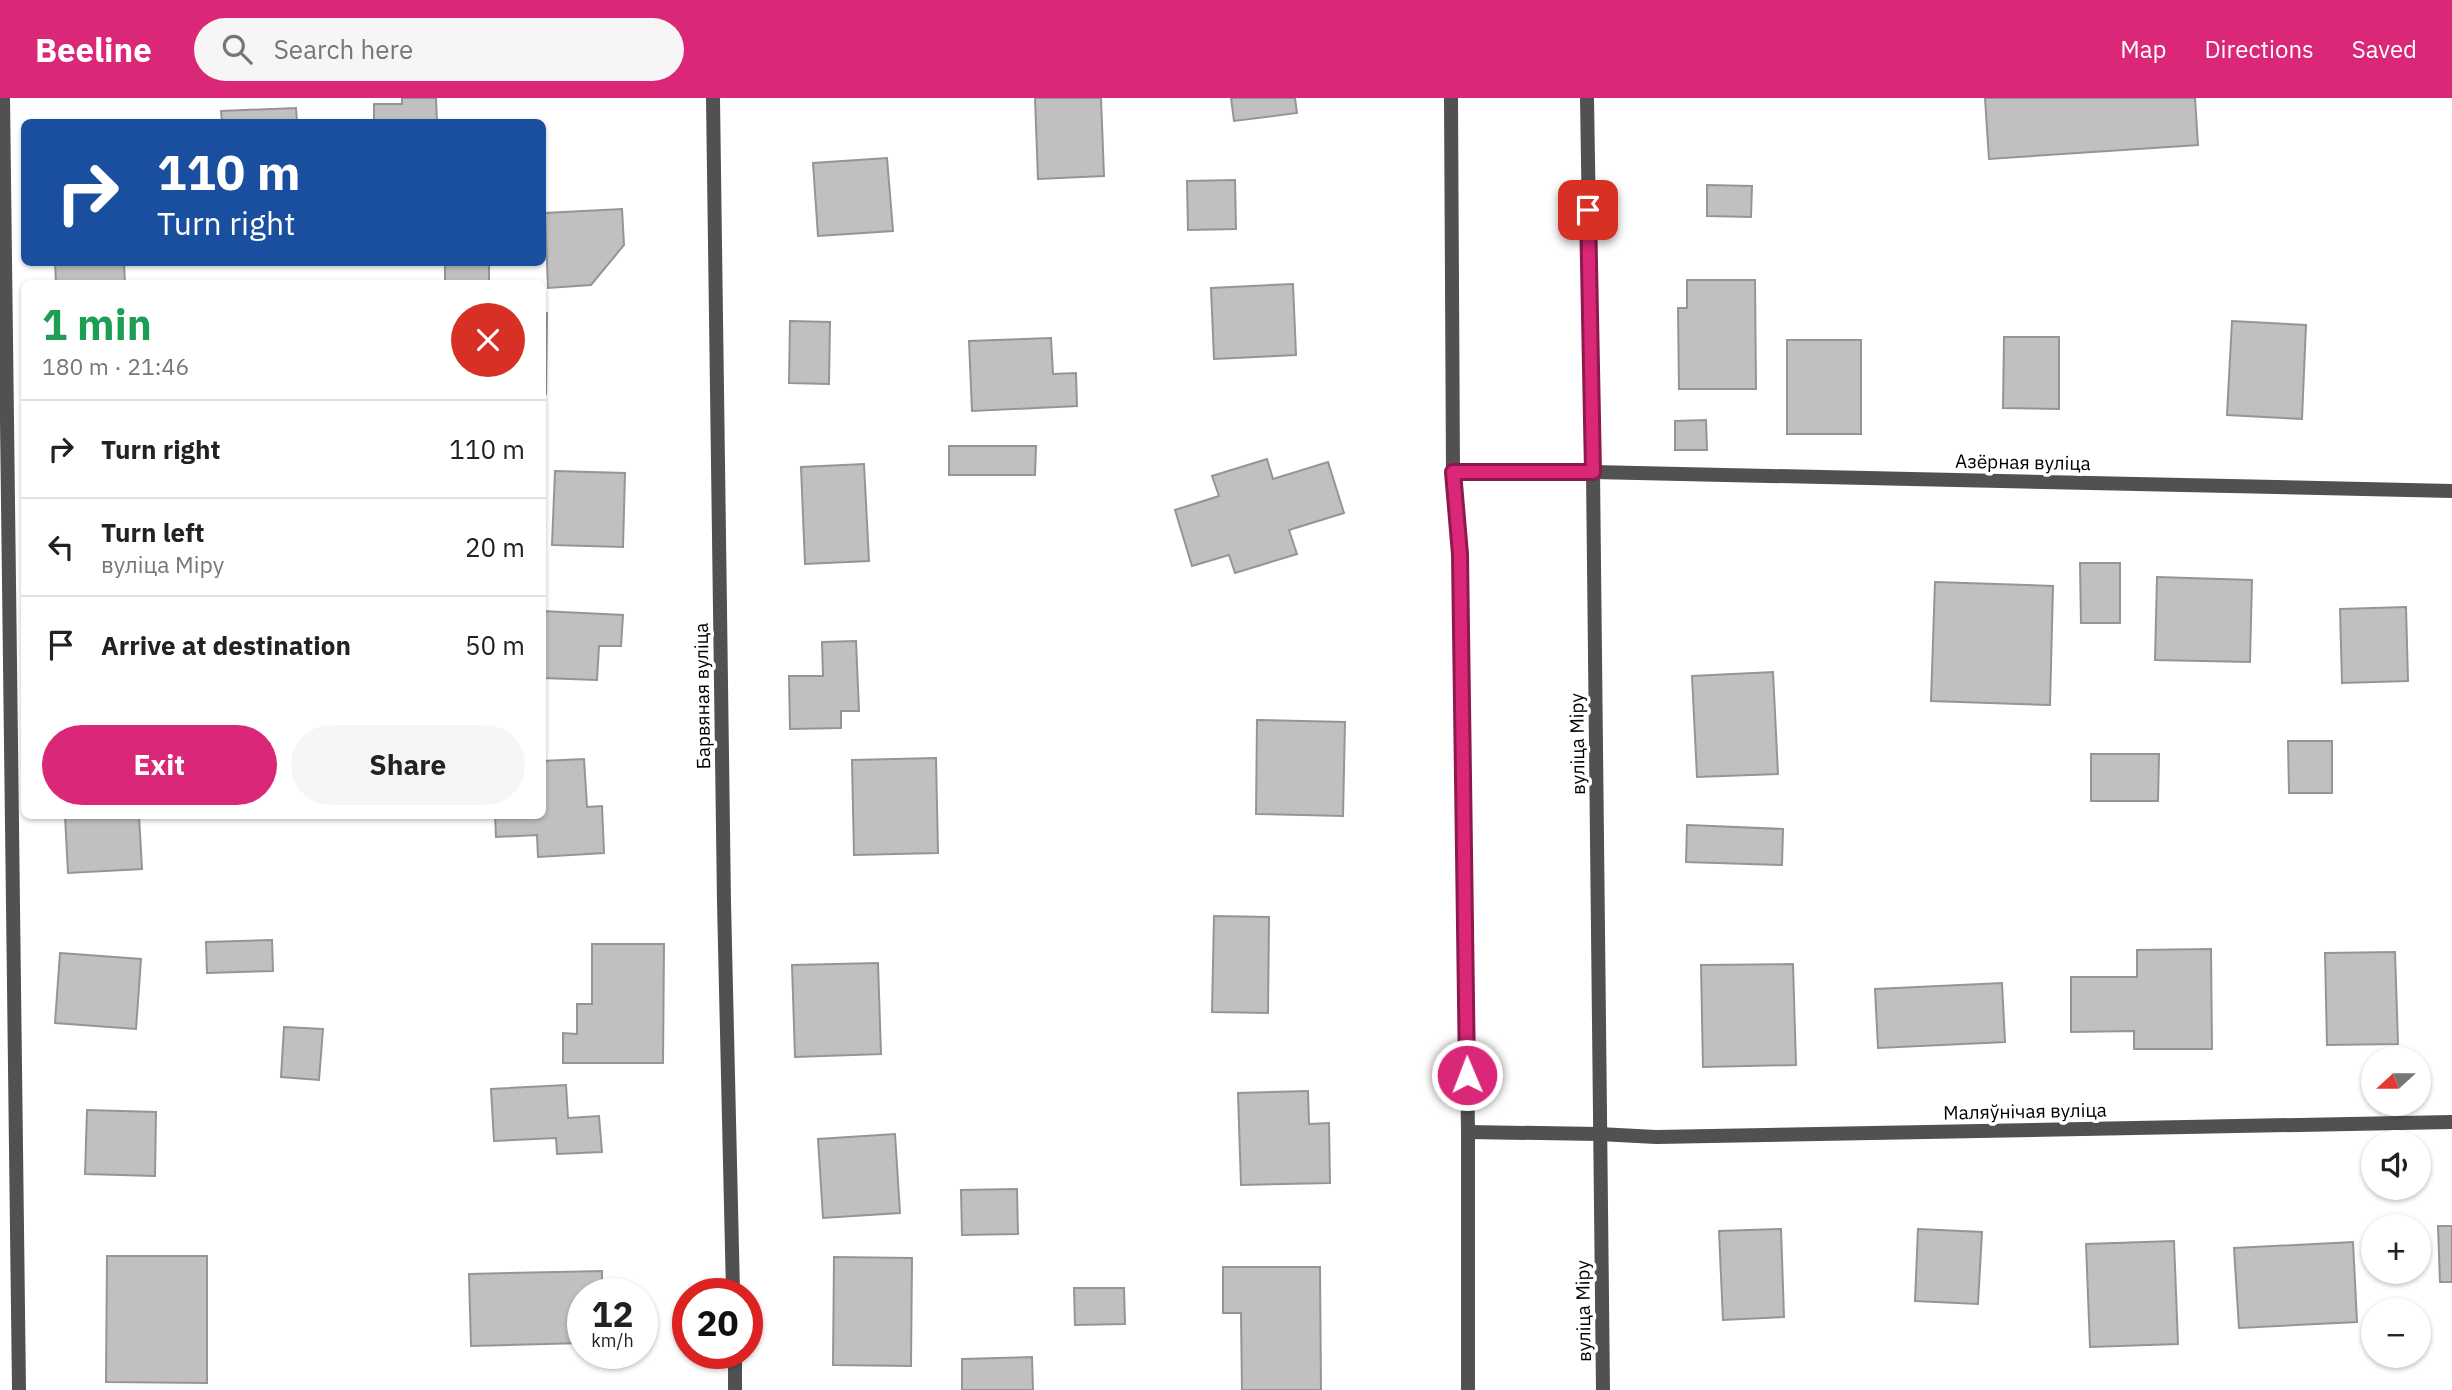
<!DOCTYPE html>
<html lang="en">
<head>
<meta charset="utf-8">
<style>
	:root { --surface:#fff; --page:#f6f6f6; --text:#222; --muted:#767676; --line:#e0e0e0; --accent:#db2777 }
	body { margin:0; font-family:"IBM Plex Sans",sans-serif; background:var(--page); color:var(--text); height:100vh; display:flex; flex-direction:column; font-size:26px; white-space:nowrap }
	* { box-sizing:border-box; margin:0 }
	p { font-size:23px; color:var(--muted) }
	.icon { flex:none; width:38px; height:38px; fill:none; stroke:currentColor; stroke-width:2; stroke-linecap:round; stroke-linejoin:round }
	.map { position:relative; flex:1; overflow:hidden }
	.sheet { position:absolute; left:21px; top:182px; width:525px; height:539px; display:flex; flex-direction:column; background:var(--surface); border-radius:10px; box-shadow:0 2px 5px #0004 }
	.sheet>* { flex:none }
	.hud { position:absolute; left:21px; top:21px; width:525px; height:147px; border-radius:10px; box-shadow:0 2px 5px #0004; background:#1a4fa0; color:#fff; overflow:hidden }
	.needle { width:46px; rotate:249deg }
	.tools { position:absolute; left:2361px; top:948px; display:grid; gap:14px }
	.tools a { display:grid; place-items:center; width:70px; height:70px; border-radius:50%; background:var(--surface); box-shadow:0 2px 5px #0004; font-size:35px }
	.speed { position:absolute; left:567px; top:1180px; display:flex; gap:14px; font-size:35px; font-weight:700; text-align:center }
	.speed>* { display:grid; place-content:center; width:91px; height:91px; border-radius:50%; background:var(--surface); box-shadow:0 2px 5px #0004; line-height:1 }
	.speed small { font-size:18px; font-weight:400 }
	.speed .limit { border:10px solid #d22; background:#fff; color:#111 }
	.pin { position:absolute; display:grid; place-items:center; width:60px; height:60px; color:#fff; margin:-30px; border-radius:14px; box-shadow:0 4px 10px #0006 }
	.me { position:absolute; width:77px; margin:-38px; rotate:359deg; stroke-linejoin:round; filter:drop-shadow(0 0 5px #0008) }
	.turn { display:flex; align-items:center; gap:24px; height:147px; padding:0 21px; font-size:32px }
	.turn .icon { width:91px; height:91px; stroke-width:2.5 }
	.turn b { display:block; font-size:49px; line-height:60px }
	.round { display:grid; place-items:center; flex:none; width:74px; height:74px; border-radius:37px; background:var(--page) }
	.head { display:flex; align-items:center; justify-content:space-between; height:119px; padding:0 21px }
	h1 { font-size:42px; font-weight:700; line-height:52px; color:#1e9e55 }
	.action { display:flex; gap:14px; margin-top:auto; padding:14px 21px }
	.action a { flex:1; height:80px; border-radius:42px; background:var(--accent); color:#fff; font-size:28px; font-weight:700; line-height:80px; text-align:center }
	.action a+a { background:var(--page); color:var(--text) }
	ul { padding:0; list-style:none }
	li { display:flex; align-items:center; gap:21px; height:98px; padding:0 21px; border-top:2px solid var(--line) }
	li div { flex:1 }
	li b { display:block; font-size:26px }
	li em { font-style:normal }
	header { display:flex; align-items:center; gap:42px; box-sizing:border-box; height:98px; padding:0 35px; background:var(--accent); color:#fff }
	header strong { font-size:33px }
	nav { display:flex; gap:38px; margin-inline-start:auto; font-size:24px }
	.search { width:490px; height:63px; background:var(--page); display:flex; align-items:center; gap:18px; box-sizing:border-box; padding:0 24px; border-radius:38px; color:var(--muted); font-size:26px }
	.map>svg:first-child { display:block }
	.building { fill:#c0c0c0; stroke:#959595; stroke-width:2 }
	.lines { fill:none; stroke-linecap:round; stroke-linejoin:round }
	.lane { stroke:#515151; stroke-width:14 }
	.street { stroke:#515151; stroke-width:14 }
	.route-casing { stroke:#8e194d; stroke-width:18 }
	.route { stroke:#db2777; stroke-width:12 }
	.labels { text-anchor:middle; stroke-width:7; stroke-linejoin:round; paint-order:stroke }
	.street-label { font-size:19px; fill:#000; stroke:#fff }
</style>
</head>
<body>
<header>
<strong>Beeline</strong>
<div class="search"><svg class="icon" aria-label="search" viewBox="0 0 24 24"><circle cx="10" cy="10" r="6"/><path d="M15 15l6 6"/></svg>Search here</div>
<nav><a>Map</a><a>Directions</a><a>Saved</a></nav>
</header>
<div class="map">
<svg width="2452" height="1292" viewBox="0 0 2452 1292">
	<rect width="100%" height="100%" fill="#fff"/>
	<g class="building">
		<polygon points="402,0 436,0 437,24 374,24 374,6 402,6"/>
		<polygon points="1035,0 1101,0 1104,78 1038,81"/>
		<polygon points="1231,0 1295,0 1297,15 1234,23"/>
		<polygon points="1985,0 2195,0 2198,47 1989,61"/>
		<polygon points="296,10 297,24 222,24 221,13"/>
		<polygon points="887,60 893,133 818,138 813,65"/>
		<polygon points="1235,82 1236,131 1188,132 1187,83"/>
		<polygon points="1707,87 1752,88 1751,119 1707,118"/>
		<polygon points="622,111 624,147 591,187 548,190 545,115"/>
		<polygon points="55,164 124,164 125,186 56,186"/>
		<rect x="445" y="164" width="44" height="22"/>
		<polygon points="1687,182 1755,182 1756,291 1679,291 1678,210 1687,210"/>
		<polygon points="1293,186 1296,257 1214,261 1211,190"/>
		<polygon points="542,215 547,215 546,296 542,296"/>
		<polygon points="790,223 830,224 829,286 789,285"/>
		<polygon points="2232,223 2306,227 2302,321 2227,317"/>
		<polygon points="2004,239 2059,239 2059,311 2003,310"/>
		<polygon points="1051,240 1053,276 1076,275 1077,308 972,313 969,243"/>
		<rect x="1787" y="242" width="74" height="94"/>
		<polygon points="1706,322 1707,352 1675,352 1675,323"/>
		<polygon points="949,348 1036,348 1035,377 949,377"/>
		<polygon points="1267,361 1273,381 1328,364 1344,415 1289,432 1297,456 1235,475 1229,457 1192,468 1175,412 1219,398 1212,378"/>
		<polygon points="864,366 869,463 805,466 801,369"/>
		<polygon points="555,373 625,375 623,449 552,447"/>
		<polygon points="2080,465 2120,465 2120,525 2081,525"/>
		<polygon points="2157,479 2252,482 2250,564 2155,562"/>
		<polygon points="1935,484 2053,488 2050,607 1931,603"/>
		<polygon points="2406,509 2408,583 2342,585 2340,511"/>
		<polygon points="542,513 623,517 621,548 599,548 597,582 542,580"/>
		<polygon points="856,543 859,613 841,613 841,630 790,631 789,578 823,578 822,544"/>
		<polygon points="1773,574 1778,676 1697,679 1692,578"/>
		<polygon points="1257,622 1345,624 1343,718 1256,716"/>
		<polygon points="2288,643 2332,643 2332,695 2289,695"/>
		<polygon points="2091,656 2159,656 2158,703 2091,703"/>
		<polygon points="936,660 938,755 854,757 852,662"/>
		<polygon points="584,661 587,709 602,708 604,755 538,759 537,737 496,739 495,718 542,718 542,663"/>
		<polygon points="65,718 139,718 142,771 68,775"/>
		<polygon points="1687,727 1783,731 1782,767 1686,764"/>
		<polygon points="1214,818 1269,819 1268,915 1212,914"/>
		<polygon points="272,842 273,873 207,875 206,844"/>
		<polygon points="592,846 664,846 663,965 563,965 563,935 577,936 577,906 592,906"/>
		<polygon points="2211,851 2212,951 2134,951 2134,933 2071,934 2071,879 2137,879 2137,852"/>
		<polygon points="2395,854 2398,946 2327,947 2325,855"/>
		<polygon points="60,855 141,861 136,931 55,925"/>
		<polygon points="878,865 881,956 795,959 792,867"/>
		<polygon points="1793,866 1796,967 1703,969 1701,867"/>
		<polygon points="2002,885 2005,944 1878,950 1875,891"/>
		<polygon points="284,929 323,931 319,982 281,979"/>
		<polygon points="566,987 568,1020 599,1018 602,1054 557,1056 556,1040 494,1043 491,991"/>
		<polygon points="1308,993 1309,1026 1329,1025 1330,1085 1241,1087 1238,995"/>
		<polygon points="87,1012 156,1014 155,1078 85,1076"/>
		<polygon points="895,1036 900,1115 823,1120 818,1041"/>
		<polygon points="1017,1091 1018,1136 962,1137 961,1092"/>
		<polygon points="2438,1128 2452,1128 2452,1184 2440,1184"/>
		<polygon points="1781,1131 1784,1219 1723,1222 1719,1133"/>
		<polygon points="1918,1131 1982,1134 1978,1206 1915,1203"/>
		<polygon points="2174,1143 2178,1246 2090,1249 2086,1146"/>
		<polygon points="2353,1144 2357,1224 2239,1230 2234,1150"/>
		<polygon points="107,1158 207,1158 207,1285 106,1284"/>
		<polygon points="834,1159 912,1160 911,1268 833,1267"/>
		<polygon points="1223,1169 1320,1169 1321,1292 1242,1292 1241,1215 1223,1215"/>
		<polygon points="602,1173 602,1195 583,1195 583,1245 471,1248 469,1176"/>
		<polygon points="1074,1190 1124,1190 1125,1226 1075,1227"/>
		<polygon points="1032,1259 1033,1292 962,1292 962,1261"/>
	</g>
	<g class="lines">
		<g class="lane">
			<polyline points="1451,0 1453,374 1460,456 1468,1034 1468,1292"/>
			<polyline points="1453,374 1593,374"/>
			<polyline points="1468,1034 1599,1036"/>
		</g>
		<g class="street">
			<polyline points="3,0 19,1292"/>
			<polyline points="713,0 724,804 733,1195"/>
			<polyline points="1587,0 1593,374 1603,1292"/>
			<polyline points="1593,374 2452,393"/>
			<polyline points="1599,1036 1656,1039 2452,1024"/>
			<polyline points="735,1255 735,1292"/>
		</g>
	</g>
	<g class="lines">
		<g class="route-casing">
			<polyline id="route" points="1467,977 1460,456 1453,374 1593,374 1588,112"/>
		</g>
		<use href="#route" class="route"/>
	</g>
	<g class="labels">
		<g class="street-label">
			<text transform="translate(2023 364) rotate(1)" y="7">Азёрная вуліца</text>
			<text transform="translate(702 598) rotate(-91)" y="7">Барвяная вуліца</text>
			<text transform="translate(1577 646) rotate(-91)" y="7">вуліца Міру</text>
			<text transform="translate(2025 1013) rotate(-1)" y="7">Маляўнічая вуліца</text>
			<text transform="translate(1583 1213) rotate(-91)" y="7">вуліца Міру</text>
		</g>
	</g>
</svg>
<div class="tools">
<a><svg class="needle" viewBox="-14 -14 28 28"><path d="M0-13l5 13h-10z" fill="#e53935"/><path d="M0 13l5-13h-10z" fill="#767676"/></svg></a>
<a><svg class="icon" aria-label="sound" viewBox="0 0 24 24"><path d="M4 9h4l5-4v14l-5-4H4zM17 9q2 3 0 6"/></svg></a>
<a>+</a>
<a>−</a>
</div>
<div class="speed"><div>12<small>km/h</small></div><div class="limit">20</div></div>
<div class="pin" style="left:1588px;top:112px;background:#d93025"><svg class="icon" aria-label="arrive" viewBox="0 0 24 24"><path d="M6 21V4h12l-3 4 3 4H6"/></svg></div>
<svg class="me" style="left:1467px;top:977px" viewBox="-20 -20 40 40"><circle r="17" fill="#db2777" stroke="#fff" stroke-width="3"/><path d="M0-11L8 9 0 5-8 9z" fill="#fff"/></svg>
<div class="hud">
<div class="turn"><svg class="icon" aria-label="right" viewBox="0 0 24 24"><path d="M7 20v-9h11M14 6l5 5-5 5"/></svg><div><b>110 m</b>Turn right</div></div>
</div>
<section class="sheet">
<div class="head"><div><h1>1 min</h1><p>180 m · 21:46</p></div><a class="round" style="background:#d93025;color:#fff"><svg class="icon" aria-label="close" viewBox="0 0 24 24"><path d="M6 6l12 12M18 6L6 18"/></svg></a></div>
<ul>
<li><svg class="icon" aria-label="right" viewBox="0 0 24 24"><path d="M7 20v-9h11M14 6l5 5-5 5"/></svg><div><b>Turn right</b></div><em>110 m</em></li>
<li><svg class="icon" aria-label="left" viewBox="0 0 24 24"><path d="M17 20v-9H6M10 6l-5 5 5 5"/></svg><div><b>Turn left</b><p>вуліца Міру</p></div><em>20 m</em></li>
<li><svg class="icon" aria-label="arrive" viewBox="0 0 24 24"><path d="M6 21V4h12l-3 4 3 4H6"/></svg><div><b>Arrive at destination</b></div><em>50 m</em></li>
</ul>
<div class="action"><a>Exit</a><a>Share</a></div>
</section>
</div>
</body>
</html>
